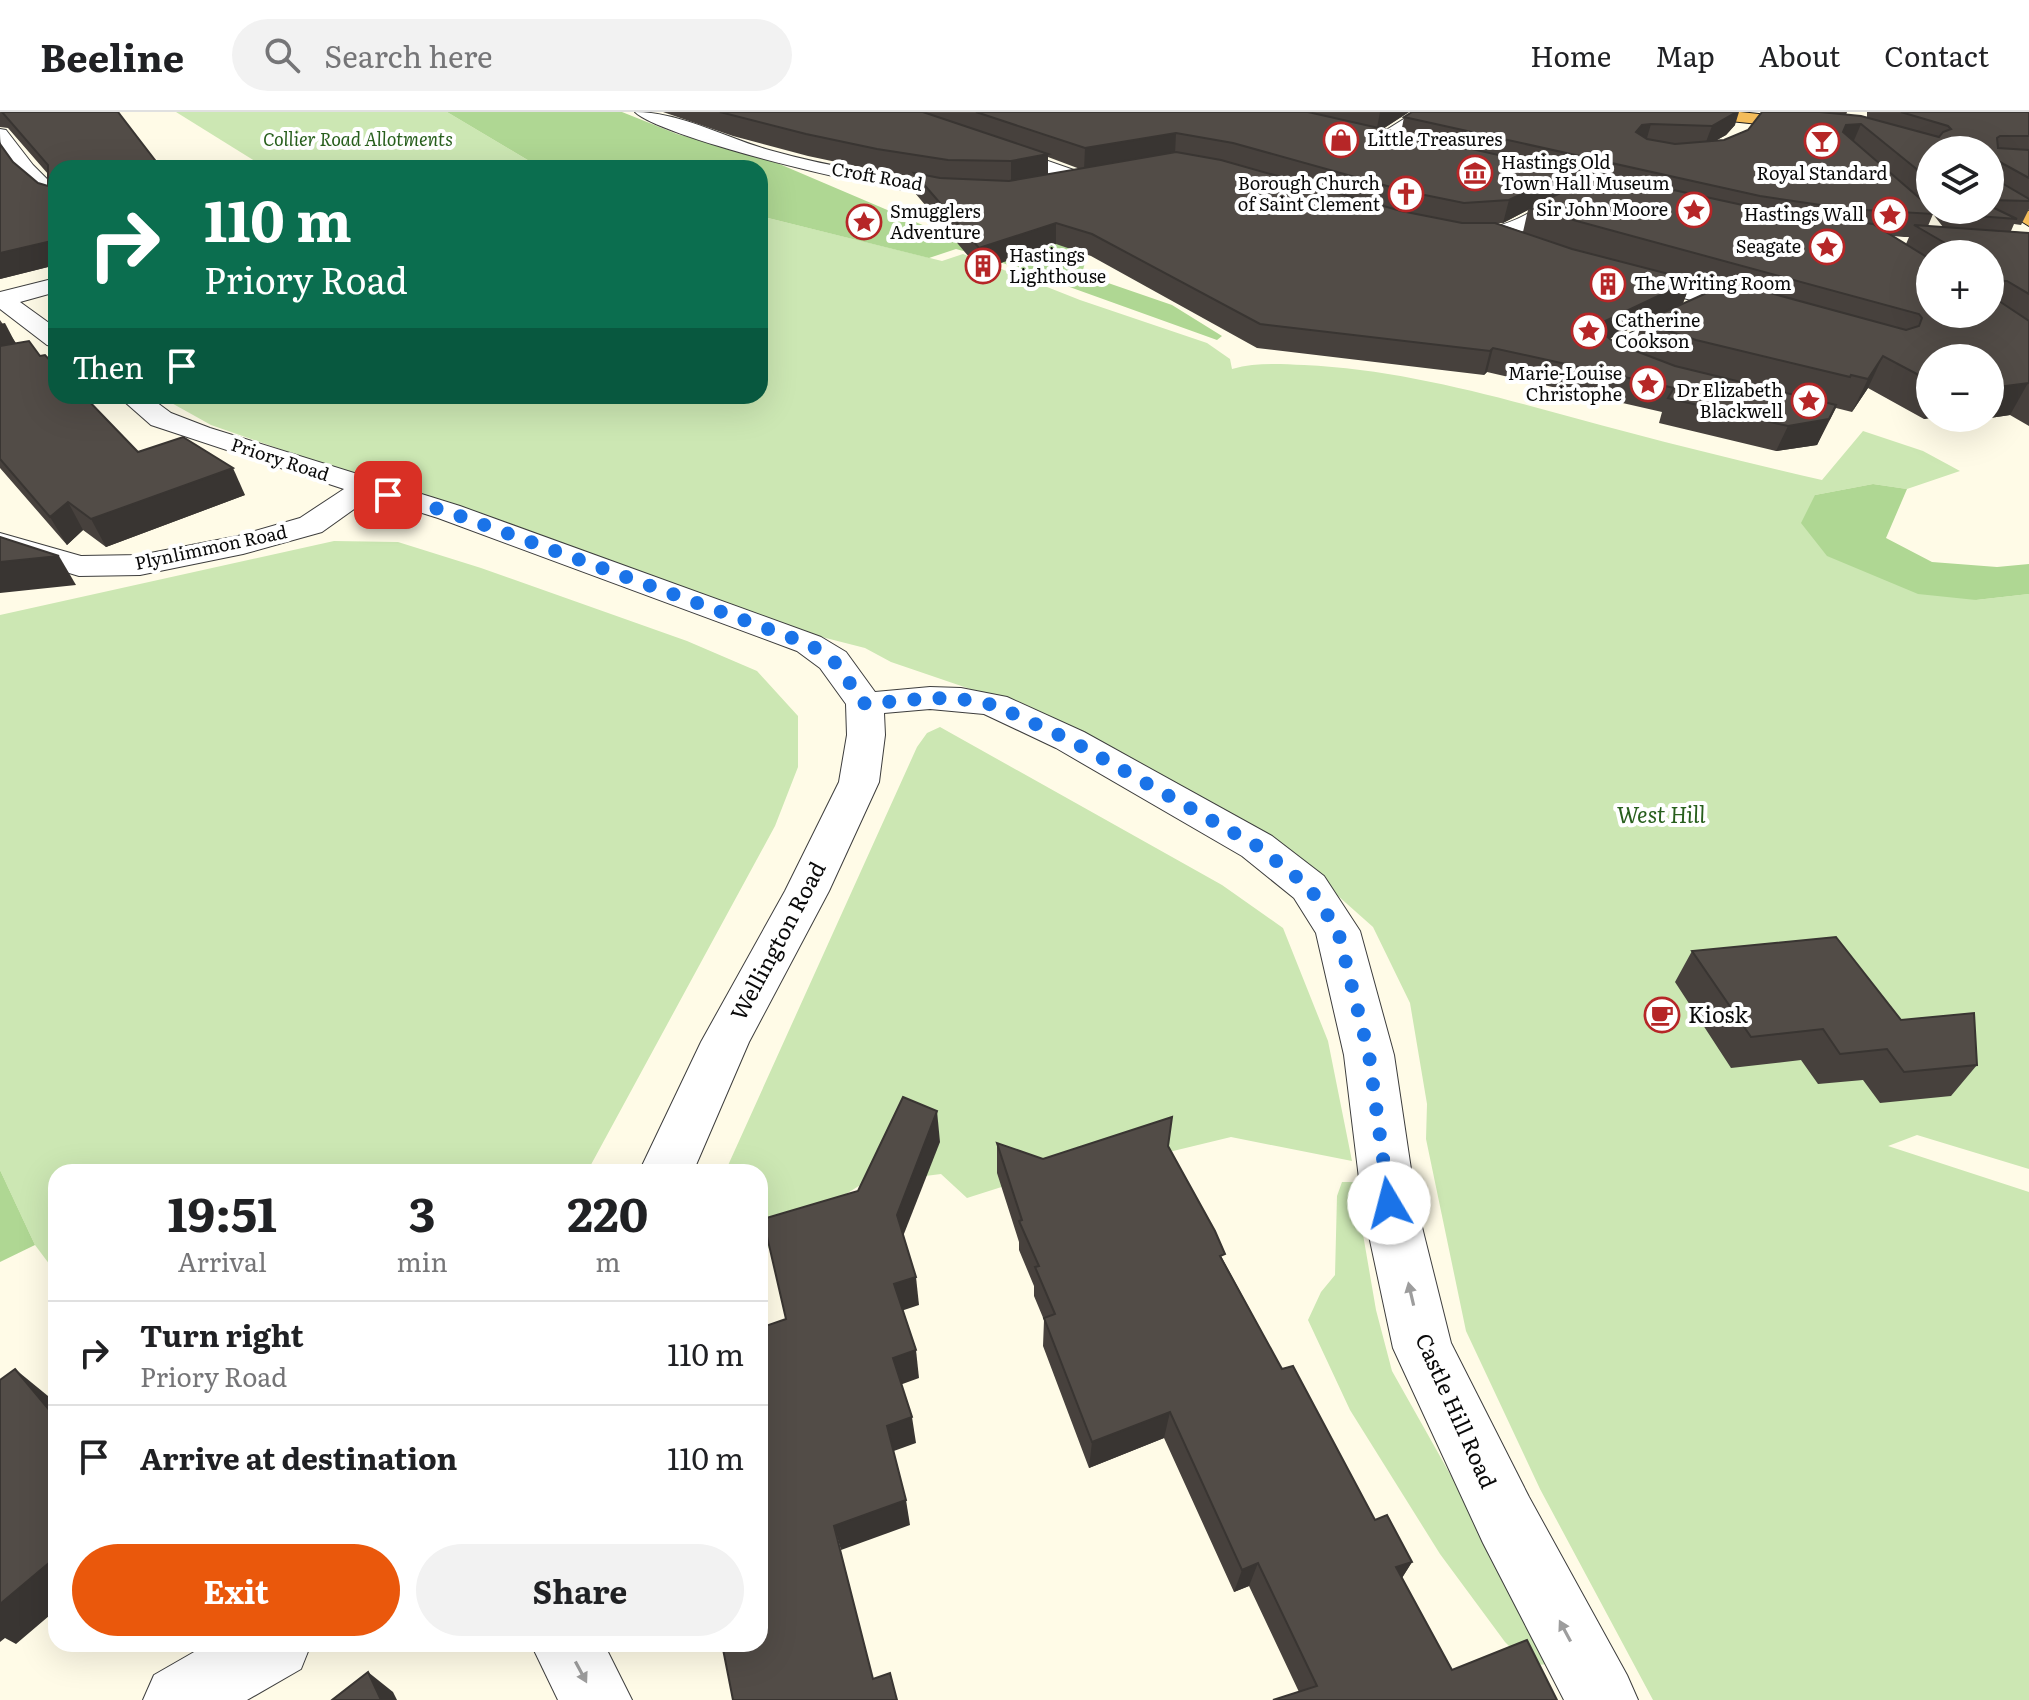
<!DOCTYPE html>
<html lang="en">
<head>
<meta charset="utf-8">
<style>
	:root { --surface:#fff; --page:#f2f2f2; --text:#202124; --muted:#757577; --line:#e0e0e0; --accent:#ea580c }
	body { margin:0; font-family:Literata,serif; background:var(--page); color:var(--text); height:100vh; display:flex; flex-direction:column; font-size:30px; white-space:nowrap }
	* { box-sizing:border-box; margin:0 }
	p { font-size:26px; color:var(--muted) }
	.icon { flex:none; width:44px; height:44px; fill:none; stroke:currentColor; stroke-width:2; stroke-linecap:round; stroke-linejoin:round }
	.map { position:relative; flex:1; overflow:hidden }
	.details { position:absolute; left:48px; top:1052px; width:720px; height:488px; display:flex; flex-direction:column; background:var(--surface); border-radius:24px; box-shadow:0 8px 32px #0002 }
	.details>* { flex:none }
	.hud { position:absolute; left:48px; top:48px; width:720px; height:244px; border-radius:24px; box-shadow:0 8px 32px #0002; background:#0b6e4f; color:#fff; overflow:hidden }
	.fabs { position:absolute; left:1916px; top:24px; display:grid; gap:16px }
	.fabs a { display:grid; place-items:center; width:88px; height:88px; border-radius:50%; background:var(--surface); box-shadow:0 8px 32px #0002; font-size:40px }
	.pin { position:absolute; display:grid; place-items:center; width:68px; height:68px; color:#fff; margin:-34px; border-radius:16px; box-shadow:0 4px 12px #0006 }
	.me { position:absolute; width:88px; margin:-44px; rotate:352deg; stroke-linejoin:round; filter:drop-shadow(0 0 6px #0008) }
	.turn { display:flex; align-items:center; gap:28px; height:168px; padding:0 24px; font-size:36px }
	.turn .icon { width:104px; height:104px; stroke-width:2.5 }
	.turn b { display:block; font-size:56px; line-height:68px }
	.then { display:flex; align-items:center; height:76px; padding:0 24px; background:#0003; gap:16px; font-size:30px }
	.eta { display:flex; justify-content:space-evenly; align-items:center; height:136px; text-align:center }
	.eta b { font-size:48px; font-weight:700; line-height:56px }
	.action { display:flex; gap:16px; margin-top:auto; padding:16px 24px }
	.action a { flex:1; height:92px; border-radius:48px; background:var(--accent); color:#fff; font-size:32px; font-weight:700; line-height:92px; text-align:center }
	.action a+a { background:var(--page); color:var(--text) }
	ul { padding:0; list-style:none }
	li { display:flex; align-items:center; gap:24px; height:104px; padding:0 24px; border-top:2px solid var(--line) }
	li div { flex:1 }
	li b { display:block; font-size:30px }
	li em { font-style:normal }
	header { display:flex; align-items:center; gap:48px; box-sizing:border-box; height:112px; padding:0 40px; background:var(--surface); border-bottom:2px solid var(--line) }
	header strong { font-size:38px }
	nav { display:flex; gap:44px; margin-inline-start:auto; font-size:28px }
	.search { width:560px; height:72px; background:var(--page); display:flex; align-items:center; gap:20px; box-sizing:border-box; padding:0 28px; border-radius:44px; color:var(--muted); font-size:30px }
	.map>svg:first-child { display:block }
	.green { fill:#cce7b3 }
	.forest { fill:#afd793 }
	.lines { fill:none; stroke-linecap:round; stroke-linejoin:round }
	.pedestrian-casing { stroke:#3d3d3d; stroke-width:2 }
	.minor-casing { stroke:#3d3d3d; stroke-width:2 }
	.trunk-casing { stroke:#1b1b1b; stroke-width:2 }
	.pedestrian { fill:#fff; fill-rule:evenodd }
	.minor { fill:#fff; fill-rule:evenodd }
	.trunk { fill:#f4bc59; fill-rule:evenodd }
	.wall { fill:#47413d; fill-rule:evenodd }
	.shaded-wall { fill:#393532 }
	.building { fill:#524c47; stroke:#393532; stroke-width:2 }
	.oneway { fill:#9d9d9d }
	.route { stroke:#1a73e8; stroke-width:14; stroke-dasharray:0 25.2 }
	.labels { text-anchor:middle; stroke-width:8; stroke-linejoin:round; paint-order:stroke }
	.far-park-label { font-size:18px; font-style:italic; fill:#285f1d; stroke:#fff }
	.far-poi-label { font-size:18px; fill:#0a0a0a; stroke:#fff; text-anchor:start }
	.far-street-label { font-size:18px; fill:#0a0a0a; stroke:#fff }
	.park-label { font-size:22px; font-style:italic; fill:#285f1d; stroke:#fff }
	.street-label { font-size:22px; fill:#0a0a0a; stroke:#fff }
	.poi-label { font-size:22px; fill:#0a0a0a; stroke:#fff; text-anchor:start }
</style>
</head>
<body>
<header>
<strong>Beeline</strong>
<div class="search"><svg class="icon" aria-label="search" viewBox="0 0 24 24"><circle cx="10" cy="10" r="6"/><path d="M15 15l6 6"/></svg>Search here</div>
<nav><a>Home</a><a>Map</a><a>About</a><a>Contact</a></nav>
</header>
<div class="map">
<svg width="2029" height="1588" viewBox="0 0 2029 1588">
	<rect width="100%" height="100%" fill="#fffbe7"/>
	<g class="green">
		<polygon points="176,0 447,0 541,56 266,56"/>
		<path d="M 760,104 L 942,149 L 963,142 L 1080,188 L 1207,231 L 1230,247 L 1232,257 C 1256,250 1279,252 1304,253 C 1414,258 1521,292 1627,320 C 1691,337 1757,353 1822,368 L 1863,319 L 1923,339 L 1960,359 L 1907,377 L 1873,372 L 1815,383 L 1976,488 L 2029,482 L 2029,1057 L 1917,1023 L 1888,1034 L 2029,1080 L 2029,1588 L 1653,1588 L 1540,1377 L 1466,1219 L 1426,1027 L 1427,992 L 1410,891 L 1373,815 L 1319,767 L 1160,662 L 976,579 L 891,550 L 865,536 L 814,523 L 211,313 L 159,284 L 760,284 Z"/>
		<polygon points="334,429 398,430 481,456 687,529 757,559 798,604 798,655 775,714 587,1060 56,1060 56,1161 35,1133 0,1058 0,503"/>
		<polygon points="940,615 1222,773 1283,816 1328,929 1352,1049 1231,1025 1169,1040 1071,1053 967,1086 941,1062 862,1072 774,1127 760,1150 760,1060 725,1060 917,635 927,621"/>
		<polygon points="1342,1070 1354,1070 1376,1198 1392,1259 1557,1552 1528,1553 1505,1530 1440,1442 1350,1298 1308,1208 1321,1180 1335,1163 1337,1084"/>
	</g>
	<g class="forest">
		<polygon points="447,0 622,0 677,22 763,45 946,123 1021,125 1088,138 1082,162 1172,193 1222,224 1217,228 989,146 956,137 929,146 760,104 760,56 541,56"/>
		<polygon points="1873,372 1907,377 1886,426 1932,450 1997,455 2029,452 2029,482 1976,488 1918,482 1827,444 1801,411 1815,383"/>
		<polygon points="0,1058 35,1133 0,1150"/>
	</g>
	<g class="lines">
		<g class="pedestrian-casing">
			<polygon id="pedestrian" points="1415,0 1435,0 1382,34 1370,34 1367,30"/>
		</g>
		<g class="minor-casing">
			<g id="minor">
				<path d="M 635,0 C 680,0 726,26 769,38 C 836,57 905,67 974,73 L 984,79 C 962,103 662,28 635,0 Z"/>
				<polygon points="884,0 908,0 1091,64 1094,68 1084,74 1077,72 886,4"/>
				<path d="M 0,17 L 6,18 L 33,53 L 56,76 L 56,93 C 41,89 8,51 2,36 C 0,31 0,23 0,17 Z"/>
				<path d="M 1577,79 L 1584,81 L 1587,85 L 1584,89 C 1543,112 1495,139 1447,126 L 1444,122 C 1454,111 1478,117 1493,115 C 1524,109 1548,86 1577,79 Z"/>
				<polygon points="1632,158 1766,194 1770,199 1766,204 1758,206 1624,170 1621,165"/>
				<polygon points="56,166 56,180 20,190 56,216 56,235 47,233 0,197 0,180"/>
				<path d="M 1693,193 L 1701,195 L 1705,200 L 1701,205 L 1622,243 L 1653,255 L 1657,260 L 1653,265 C 1635,270 1602,258 1594,241 L 1597,236 Z"/>
				<polygon points="118,284 148,284 171,301 210,316 460,394 821,525 846,540 875,580 930,575 961,576 1007,585 1084,620 1272,724 1324,764 1360,819 1394,943 1416,1091 1451,1231 1529,1385 1627,1563 1638,1588 1564,1588 1483,1431 1393,1236 1362,1091 1344,943 1316,821 1294,786 1242,744 1056,636 984,602 930,597 884,601 885,623 879,670 829,779 749,930 693,1060 639,1060 701,930 785,779 839,670 847,623 846,592 820,556 797,539 438,406 371,385 322,420 243,442 140,463 79,464 0,440 0,421 81,444 140,443 238,424 300,406 344,377 151,313"/>
				<polygon points="208,1532 311,1532 301,1557 247,1588 143,1588 154,1563"/>
				<polygon points="531,1532 604,1532 632,1588 558,1588"/>
			</g>
		</g>
		<g class="trunk-casing">
			<g id="trunk">
				<polygon points="1684,0 1740,0 1854,12 1938,38 1930,38 1930,44 1853,22 1692,5"/>
				<polygon points="1990,75 2029,99 2029,114 1990,90"/>
			</g>
		</g>
		<use href="#pedestrian" class="pedestrian"/>
		<use href="#minor" class="minor"/>
		<use href="#trunk" class="trunk"/>
	</g>
	<g class="wall">
		<polygon points="0,0 118,0 56,56 56,153 0,167 13,50 38,71 48,74 48,62 8,16 0,15"/>
		<path d="M 663,0 L 1409,0 L 1383,17 L 1401,21 L 1404,5 L 1735,13 L 1726,23 L 1717,28 L 1724,28 L 1748,18 L 1762,0 L 1847,0 L 1846,3 L 1867,6 L 1867,0 L 2029,0 L 2029,97 L 2021,113 L 2014,112 L 2011,119 L 2029,121 L 2029,314 L 2010,303 L 1943,313 L 1930,306 L 1924,307 L 1868,276 L 1852,300 L 1836,296 L 1817,333 L 1776,339 L 1659,311 L 1662,300 L 1487,260 L 1484,263 L 1257,236 L 1091,144 L 1056,132 L 980,158 L 915,81 L 914,65 L 879,59 L 808,44 L 733,24 ZM 1930,38 L 1990,38 L 1990,98 L 1930,98 ZM 1048,45 L 1080,57 L 1048,62 ZM 1568,65 L 1585,69 L 1564,79 ZM 1528,98 L 1523,120 L 1497,111 L 1503,111 ZM 1933,102 L 1936,106 L 1943,115 L 1928,114 ZM 1893,124 L 1904,125 L 1909,125 L 1906,132 ZM 1930,142 L 1990,142 L 1990,202 L 1930,202 ZM 1690,172 L 1713,178 L 1649,207 L 1683,191 ZM 1642,211 L 1633,238 L 1615,231 L 1609,227 ZM 1930,246 L 1990,306 L 1930,306 Z"/>
		<polygon points="0,208 16,231 40,244 138,340 245,383 106,435 83,418 67,433 0,356"/>
		<polygon points="1692,839 1901,908 1977,953 1951,984 1880,991 1863,968 1818,972 1801,948 1731,956 1675,870"/>
		<polygon points="997,1031 1043,1047 1168,1034 1223,1148 1282,1257 1375,1408 1412,1450 1402,1466 1452,1558 1557,1588 1299,1580 1249,1474 1234,1480 1164,1326 1089,1356 1043,1234 1044,1208 1034,1184 1034,1174 1019,1138 1019,1130 997,1061"/>
	</g>
	<g class="shaded-wall">
		<polygon points="1380,0 1409,0 1376,21"/>
		<polygon points="1735,0 1739,0 1735,13 1726,23 1704,35 1712,14"/>
		<polygon points="1651,12 1645,33 1636,20 1642,13"/>
		<polygon points="1861,12 1852,33 1838,34 1846,13"/>
		<polygon points="1176,21 1175,42 1084,58 1085,36"/>
		<polygon points="1048,42 1048,64 1011,71 1011,49"/>
		<polygon points="1569,59 1563,81 1529,96 1528,98 1503,111 1509,88"/>
		<polygon points="1056,111 1056,132 980,158 979,136"/>
		<polygon points="56,128 56,153 0,167 0,141"/>
		<polygon points="1692,168 1683,191 1596,233 1599,218 1603,210"/>
		<polygon points="5,211 18,236 0,240 0,212"/>
		<polygon points="1493,236 1487,260 1484,263 1490,239"/>
		<polygon points="1883,244 1868,276 1852,300 1868,267"/>
		<polygon points="2028,271 2010,303 1943,313 1947,306 1990,306 1990,276"/>
		<polygon points="1836,293 1817,333 1776,339 1788,314"/>
		<polygon points="1930,295 1930,306 1924,307"/>
		<polygon points="233,356 245,383 106,435 91,407"/>
		<polygon points="68,390 83,418 67,433 50,405"/>
		<polygon points="59,444 76,473 0,481 0,450"/>
		<polygon points="937,999 940,1030 900,1132 897,1103"/>
		<polygon points="916,1165 919,1193 898,1200 894,1172"/>
		<polygon points="916,1238 919,1266 897,1274 893,1246"/>
		<polygon points="15,1257 48,1284 56,1293 56,1306"/>
		<polygon points="1170,1300 1164,1326 1089,1356 1092,1330"/>
		<polygon points="912,1305 916,1331 891,1340 887,1314"/>
		<polygon points="906,1388 910,1413 841,1438 834,1414"/>
		<polygon points="56,1445 56,1498 16,1532 5,1526 0,1530 0,1492"/>
		<polygon points="1412,1450 1398,1472 1396,1455"/>
		<polygon points="1258,1451 1249,1474 1234,1480 1242,1458"/>
		<polygon points="368,1560 393,1580 397,1588 381,1588"/>
	</g>
	<g class="building">
		<polygon points="2,0 118,0 161,56 56,56 56,128 0,141 0,32 13,50 38,71 48,74 48,53"/>
		<polygon points="720,0 923,0 1048,42 1011,49 948,48 877,37 806,22"/>
		<polygon points="976,0 1308,0 1569,59 1509,88 1464,91 1405,79 1233,31 1176,21 1085,36"/>
		<polygon points="1412,0 1735,0 1733,2 1712,14 1651,12 1642,13 1636,20 1647,27 1675,32 1724,28 1748,18 1762,0 1820,0 1861,4 1939,25 1943,20 1951,17 1948,14 1901,0 2029,0 2029,24 2000,24 1997,26 1998,36 2029,38 2029,66 2000,50 2000,70 2029,87 2029,89 1990,88 1990,38 1930,38 1930,68 1861,12 1846,13 1843,20 1924,90 1933,102 1848,97 1760,84 1404,5"/>
		<polygon points="1176,40 1221,48 1401,99 1462,111 1495,111 1572,137 1692,168 1603,210 1599,218 1615,231 1675,254 1836,293 1829,307 1788,314 1668,286 1674,276 1493,236 1490,239 1260,212 1092,122 1056,111 979,136 914,61 940,66 1009,69"/>
		<polygon points="1600,62 1761,97 1873,112 1930,147 1930,202 1990,202 1990,183 2029,209 2029,271 1990,276 1990,246 1930,246 1930,269 1883,244 1868,267 1851,263 1850,265 1696,228 1642,210 1711,179 1726,169 1906,218 1919,214 1922,206 1919,202 1529,96"/>
		<polygon points="1990,94 2017,107 1964,103 1960,98 1990,98"/>
		<polygon points="1914,113 2029,121 2029,182 2007,169 1990,169 1990,142 1946,142 1945,131"/>
		<polygon points="29,229 40,244 45,243 56,255 56,284 84,284 138,340 183,325 233,356 91,407 68,390 50,405 0,347 0,234"/>
		<polygon points="0,425 59,444 0,450"/>
		<polygon points="1836,825 1901,908 1974,901 1977,953 1904,960 1887,937 1840,942 1823,917 1751,925 1692,839"/>
		<polygon points="903,985 937,999 897,1103 916,1165 894,1172 916,1238 893,1246 912,1305 887,1314 906,1388 834,1414 873,1567 890,1561 897,1588 733,1588 722,1532 760,1532 760,1216 786,1207 763,1107 858,1079"/>
		<polygon points="1172,1005 1168,1034 1215,1119 1225,1142 1220,1144 1282,1257 1293,1254 1375,1408 1387,1403 1412,1450 1396,1455 1452,1558 1527,1528 1557,1588 1273,1588 1317,1574 1258,1451 1242,1458 1170,1300 1092,1330 1044,1206 1055,1202 1035,1155 1039,1154 1019,1109 1022,1108 997,1031 1043,1047"/>
		<polygon points="15,1257 56,1306 56,1445 0,1492 0,1268"/>
		<polygon points="368,1560 381,1588 332,1588"/>
	</g>
	<defs><path id="oneway-solid" d="M-6-.8H1V-3.2L6.5 0L1 3.2V.8H-6Z" transform="scale(2)"/></defs>
	<g class="oneway">
		<use href="#oneway-solid" transform="translate(1411 1182) rotate(-103)"/>
		<use href="#oneway-solid" transform="translate(1565 1519) rotate(-118)"/>
		<use href="#oneway-solid" transform="translate(581 1560) rotate(62)"/>
	</g>
	<g class="lines">
		<polyline class="route" points="388,383 449,400 809,532 833,548 865,592 930,586 961,587 994,593 1070,628 1257,734 1309,775 1338,819 1369,943 1389,1091"/>
	</g>
	<defs>
		<g id="shop-ring" transform="scale(1.8)"><circle r="9.5" fill="#fff" stroke="#b62627" stroke-width="1.5"/><path d="M-5-2.5h2.3a2.7 3.5 0 0 1 5.4 0H5L5.5 6h-11ZM-1.5-2.5h3a1.5 2.3 0 0 0-3 0Z" fill="#b62627"/></g>
		<g id="bar-ring" transform="scale(1.8)"><circle r="9.5" fill="#fff" stroke="#b62627" stroke-width="1.5"/><path d="M-6-5H6L.8 .8V4.5H3.5V6h-7V4.5H-.8V.8Z" fill="#b62627"/></g>
		<g id="museum-ring" transform="scale(1.8)"><circle r="9.5" fill="#fff" stroke="#b62627" stroke-width="1.5"/><path d="M0-6L6-3V-2H-6V-3ZM-5-1h2V3h-2ZM-1-1h2V3h-2ZM3-1h2V3H3ZM-6 4H6V6H-6Z" fill="#b62627"/></g>
		<g id="church-ring" transform="scale(1.8)"><circle r="9.5" fill="#fff" stroke="#b62627" stroke-width="1.5"/><path d="M-1.2-6h2.4v3.5h3.3v2.4h-3.3V6h-2.4V-.1h-3.3v-2.4h3.3Z" fill="#b62627"/></g>
		<g id="sight-ring" transform="scale(1.8)"><circle r="9.5" fill="#fff" stroke="#b62627" stroke-width="1.5"/><path d="M0-6L1.8-2.2L6-1.7L2.9 1.2L3.7 5.4L0 3.3L-3.7 5.4L-2.9 1.2L-6-1.7L-1.8-2.2Z" fill="#b62627"/></g>
		<g id="building-ring" transform="scale(1.8)"><circle r="9.5" fill="#fff" stroke="#b62627" stroke-width="1.5"/><path d="M-4-6H4V6H1V3H-1V6H-4ZM-2.5-4.3h1.7v1.8h-1.7ZM.8-4.3h1.7v1.8H.8ZM-2.5-1h1.7V.8h-1.7ZM.8-1h1.7V.8H.8Z" fill="#b62627"/></g>
		<g id="cafe-ring" transform="scale(1.8)"><circle r="9.5" fill="#fff" stroke="#b62627" stroke-width="1.5"/><path d="M-5.5-4.5H6V0H3Q3 3.5 0 3.5H-2.5Q-5.5 3.5-5.5 0ZM3-3.2v2h1.7v-2ZM-6 4.5H4V6H-6Z" fill="#b62627"/></g>
	</defs>
	<g fill-rule="evenodd">
		<use href="#shop-ring" x="1341" y="28"/>
		<use href="#bar-ring" x="1822" y="29"/>
		<use href="#museum-ring" x="1475" y="61"/>
		<use href="#church-ring" x="1406" y="82"/>
		<use href="#sight-ring" x="1694" y="98"/>
		<use href="#sight-ring" x="1890" y="103"/>
		<use href="#sight-ring" x="864" y="110"/>
		<use href="#sight-ring" x="1827" y="135"/>
		<use href="#building-ring" x="983" y="154"/>
		<use href="#building-ring" x="1608" y="172"/>
		<use href="#sight-ring" x="1589" y="219"/>
		<use href="#sight-ring" x="1648" y="272"/>
		<use href="#sight-ring" x="1809" y="289"/>
		<use href="#cafe-ring" x="1662" y="903"/>
	</g>
	<g class="labels">
		<g class="far-park-label">
			<text x="358" y="34">Collier Road Allotments</text>
		</g>
		<g class="far-poi-label">
			<text x="1367" y="34">Little Treasures</text>
			<text x="1501" y="57">Hastings Old<tspan x="1501" dy="21">Town Hall Museum</tspan></text>
			<text x="1822" y="68" text-anchor="middle">Royal Standard</text>
			<text x="1380" y="78" text-anchor="end">Borough Church<tspan x="1380" dy="21">of Saint Clement</tspan></text>
			<text x="1668" y="104" text-anchor="end">Sir John Moore</text>
			<text x="890" y="106">Smugglers<tspan x="890" dy="21">Adventure</tspan></text>
			<text x="1864" y="109" text-anchor="end">Hastings Wall</text>
			<text x="1801" y="141" text-anchor="end">Seagate</text>
			<text x="1009" y="150">Hastings<tspan x="1009" dy="21">Lighthouse</tspan></text>
			<text x="1634" y="178">The Writing Room</text>
			<text x="1615" y="215">Catherine<tspan x="1615" dy="21">Cookson</tspan></text>
			<text x="1622" y="268" text-anchor="end">Marie-Louise<tspan x="1622" dy="21">Christophe</tspan></text>
			<text x="1783" y="285" text-anchor="end">Dr Elizabeth<tspan x="1783" dy="21">Blackwell</tspan></text>
		</g>
		<g class="far-street-label">
			<text transform="translate(877 65) rotate(10)" y="6">Croft Road</text>
			<text transform="translate(280 348) rotate(18)" y="6">Priory Road</text>
			<text transform="translate(211 436) rotate(-12)" y="6">Plynlimmon Road</text>
		</g>
		<g class="park-label">
			<text x="1661" y="711">West Hill</text>
		</g>
		<g class="street-label">
			<text transform="translate(778 829) rotate(-62)" y="8">Wellington Road</text>
			<text transform="translate(1456 1299) rotate(66)" y="8">Castle Hill Road</text>
		</g>
		<g class="poi-label">
			<text x="1688" y="911">Kiosk</text>
		</g>
	</g>
</svg>
<div class="fabs">
<a><svg class="icon" aria-label="layers" viewBox="0 0 24 24"><path d="M12 4l9 5-9 5-9-5zM3 14l9 5 9-5"/></svg></a>
<a>+</a>
<a>−</a>
</div>
<div class="pin" style="left:388px;top:383px;background:#d93025"><svg class="icon" aria-label="arrive" viewBox="0 0 24 24"><path d="M6 21V4h12l-3 4 3 4H6"/></svg></div>
<svg class="me" style="left:1389px;top:1091px" viewBox="-20 -20 40 40"><circle r="19" fill="#fff"/><path d="M0-13L10 11 0 6-10 11z" fill="#1a73e8"/></svg>
<div class="hud">
<div class="turn"><svg class="icon" aria-label="right" viewBox="0 0 24 24"><path d="M7 20v-9h11M14 6l5 5-5 5"/></svg><div><b>110 m</b>Priory Road</div></div>
<div class="then">Then<svg class="icon" aria-label="arrive" viewBox="0 0 24 24"><path d="M6 21V4h12l-3 4 3 4H6"/></svg></div>
</div>
<section class="details">
<div class="eta">
<div><b>19:51</b><p>Arrival</p></div>
<div><b>3</b><p>min</p></div>
<div><b>220</b><p>m</p></div>
</div>
<ul>
<li><svg class="icon" aria-label="right" viewBox="0 0 24 24"><path d="M7 20v-9h11M14 6l5 5-5 5"/></svg><div><b>Turn right</b><p>Priory Road</p></div><em>110 m</em></li>
<li><svg class="icon" aria-label="arrive" viewBox="0 0 24 24"><path d="M6 21V4h12l-3 4 3 4H6"/></svg><div><b>Arrive at destination</b></div><em>110 m</em></li>
</ul>
<div class="action"><a>Exit</a><a>Share</a></div>
</section>
</div>
</body>
</html>
